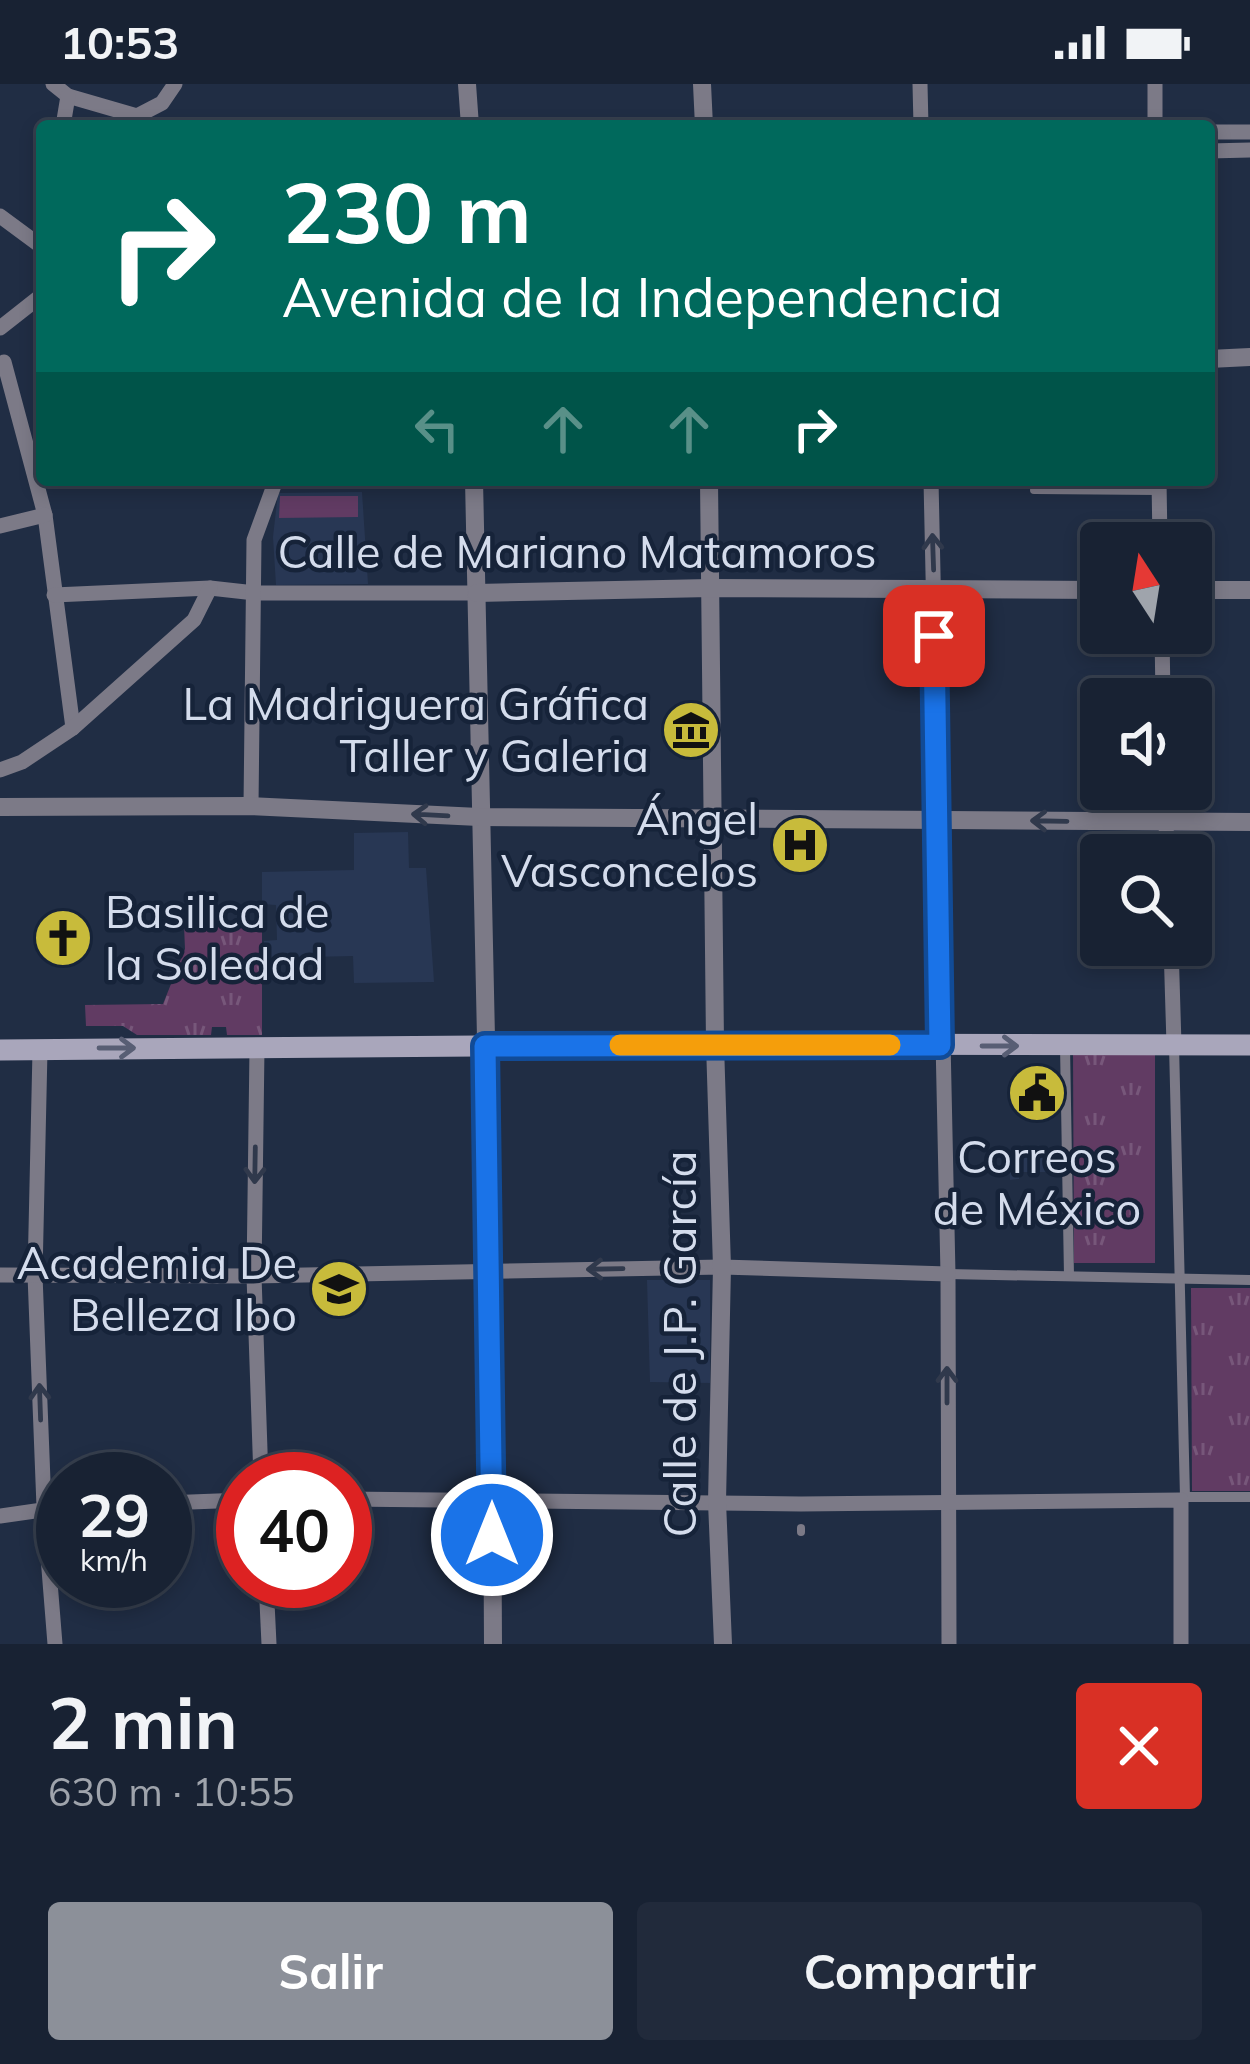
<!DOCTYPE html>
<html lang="es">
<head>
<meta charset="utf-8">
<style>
	:root { --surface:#182233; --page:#212a3b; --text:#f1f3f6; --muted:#9fa4ac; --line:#363f4e; --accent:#8c9099 }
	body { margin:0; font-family:Mulish,sans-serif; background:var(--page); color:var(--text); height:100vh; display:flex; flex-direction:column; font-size:45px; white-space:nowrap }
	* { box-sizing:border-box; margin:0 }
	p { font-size:39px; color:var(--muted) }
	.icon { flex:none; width:66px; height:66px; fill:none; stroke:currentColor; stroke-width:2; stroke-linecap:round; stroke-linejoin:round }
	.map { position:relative; height:1560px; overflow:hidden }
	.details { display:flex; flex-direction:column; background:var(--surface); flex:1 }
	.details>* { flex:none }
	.hud { position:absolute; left:36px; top:36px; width:1179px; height:366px; border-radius:12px; box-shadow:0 6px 18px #0003,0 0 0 3px var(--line); background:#00695c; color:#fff; overflow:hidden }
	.needle { width:78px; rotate:348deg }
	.fabs { position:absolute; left:1080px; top:438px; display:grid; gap:24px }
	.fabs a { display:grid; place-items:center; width:132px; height:132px; border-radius:12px; background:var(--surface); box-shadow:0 6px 18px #0003,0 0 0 3px var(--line); font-size:60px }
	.speed { position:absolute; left:36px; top:1368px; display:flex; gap:24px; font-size:60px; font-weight:700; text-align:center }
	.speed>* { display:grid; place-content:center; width:156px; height:156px; border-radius:50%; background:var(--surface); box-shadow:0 6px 18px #0003,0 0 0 3px var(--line); line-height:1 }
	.speed small { font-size:30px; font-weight:400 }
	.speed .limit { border:18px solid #d22; background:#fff; color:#111 }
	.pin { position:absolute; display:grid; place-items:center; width:102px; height:102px; color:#fff; margin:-51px; border-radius:24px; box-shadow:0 6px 18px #0006 }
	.me { position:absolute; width:132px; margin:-66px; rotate:0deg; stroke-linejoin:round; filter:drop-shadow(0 0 9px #0008) }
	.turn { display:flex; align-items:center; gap:42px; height:252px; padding:0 48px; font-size:54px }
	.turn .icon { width:156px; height:156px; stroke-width:2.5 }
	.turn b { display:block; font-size:84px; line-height:102px }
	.lanes { display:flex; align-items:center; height:114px; padding:0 48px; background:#0003; justify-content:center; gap:60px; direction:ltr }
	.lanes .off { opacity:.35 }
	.round { display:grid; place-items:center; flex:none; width:126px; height:126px; border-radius:12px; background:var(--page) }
	.headline { display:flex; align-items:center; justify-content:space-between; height:204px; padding:0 48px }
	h1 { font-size:72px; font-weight:700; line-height:90px }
	.button { display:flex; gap:24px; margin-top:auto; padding:24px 48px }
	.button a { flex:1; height:138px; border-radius:12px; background:var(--accent); color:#fff; font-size:48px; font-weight:700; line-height:138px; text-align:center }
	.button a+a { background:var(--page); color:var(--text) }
	.status { display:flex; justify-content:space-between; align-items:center; height:84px; padding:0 60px; background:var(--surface); direction:ltr }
	.status svg { height:33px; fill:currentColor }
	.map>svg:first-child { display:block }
	.built { fill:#283754 }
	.grass { fill:#613b63 }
	.park { fill:url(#park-tufts) }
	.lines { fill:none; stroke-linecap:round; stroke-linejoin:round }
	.service { stroke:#7c7a87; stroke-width:8 }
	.pedestrian { stroke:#7c7a87; stroke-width:10 }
	.minor { stroke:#7c7a87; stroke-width:15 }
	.tertiary { stroke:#7c7a87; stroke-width:18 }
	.secondary { stroke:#a9a6bb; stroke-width:21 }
	.oneway { stroke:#30394c }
	.oneway2 { stroke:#585e74 }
	.route-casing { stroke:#114b97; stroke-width:30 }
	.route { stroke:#1a73e8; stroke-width:21 }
	.slow { stroke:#f59e0b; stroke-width:21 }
	.labels { text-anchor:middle; stroke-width:9; stroke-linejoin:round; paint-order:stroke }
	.street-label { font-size:45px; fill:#d4dcec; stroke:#162339 }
	.poi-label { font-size:45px; fill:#d4dcec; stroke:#162339; text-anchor:end }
</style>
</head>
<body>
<div class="status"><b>10:53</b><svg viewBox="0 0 49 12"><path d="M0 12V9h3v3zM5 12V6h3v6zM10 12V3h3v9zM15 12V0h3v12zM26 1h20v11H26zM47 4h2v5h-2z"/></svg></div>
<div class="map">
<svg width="1250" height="1560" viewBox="0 0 1250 1560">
	<defs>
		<pattern id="park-tufts" width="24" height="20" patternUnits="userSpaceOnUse" patternTransform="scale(3)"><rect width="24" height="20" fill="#613b63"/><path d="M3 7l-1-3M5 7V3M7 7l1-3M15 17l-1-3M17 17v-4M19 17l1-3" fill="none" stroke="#77577a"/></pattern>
	</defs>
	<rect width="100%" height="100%" fill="#202d44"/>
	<g class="built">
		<polygon points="362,408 368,500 276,501 273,453 278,409"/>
		<polygon points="408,748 409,784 426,784 434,898 354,899 353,872 264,874 264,857 277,856 276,821 262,820 262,788 354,786 354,749"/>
		<polygon points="1059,1069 1059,1088 1020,1088 1019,1095 1010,1096 1009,1070"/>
		<polygon points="647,1196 710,1196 710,1299 650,1298"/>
	</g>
	<polygon class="grass" points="280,412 358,412 358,433 279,434"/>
	<g class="park">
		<polygon points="262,839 262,951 227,951 226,943 212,943 211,951 137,951 123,942 86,942 85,921 163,920 185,865 184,841"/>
		<polygon points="1155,966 1155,1179 1074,1179 1073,967"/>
		<polygon points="1191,1204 1250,1204 1250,1407 1192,1407"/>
	</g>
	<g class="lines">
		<g class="service">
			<polyline points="1034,406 1158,407"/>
			<polyline points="801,1448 801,1444"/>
		</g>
		<g class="pedestrian">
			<polyline points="1174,961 1185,1413 1181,1416"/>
			<polyline points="1065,962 1069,1192"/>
			<polyline points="948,1190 1250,1196"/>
			<polyline points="1185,1413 1250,1413"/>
		</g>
		<g class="minor">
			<polyline points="53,0 68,12 137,32 162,19 175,0"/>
			<polyline points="920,0 921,42"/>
			<polyline points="1155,0 1155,42"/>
			<polyline points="63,42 68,12"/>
			<polyline points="1209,48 1250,48"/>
			<polyline points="1209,67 1250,66"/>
			<polyline points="0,132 42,163"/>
			<polyline points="0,244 42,211"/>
			<polyline points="4,278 45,431 73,644"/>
			<polyline points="931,396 948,1190 949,1560"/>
			<polyline points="1159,396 1160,459"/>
			<polyline points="0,442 45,431"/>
			<polyline points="54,511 210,504 255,509 477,509"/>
			<polyline points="1162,549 1163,615"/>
			<polyline points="0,686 22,678 73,644 194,536 210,504"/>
			<polyline points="1165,705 1167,771"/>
			<polyline points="251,722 254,456 276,396"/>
			<polyline points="1171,861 1174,961"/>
			<polyline points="257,964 254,1192 261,1395"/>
			<polyline points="40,966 35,1191 44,1423 55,1560"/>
			<polyline points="0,1191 254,1192 722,1183 948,1190"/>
			<polyline points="345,1415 801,1420 1181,1416 1181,1560"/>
			<polyline points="165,1419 243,1416"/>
			<polyline points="0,1432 63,1423"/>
			<polyline points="266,1497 269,1560"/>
		</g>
		<g class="tertiary">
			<polyline points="467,0 470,42"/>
			<polyline points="702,0 704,42"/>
			<polyline points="1209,275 1250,273"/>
			<polyline points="474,396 491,1187 493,1560"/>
			<polyline points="709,396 715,960 722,1183 717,1418 723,1560"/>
			<polyline points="1191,506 1250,506"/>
			<polyline points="477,509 710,504 1101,506"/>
			<polyline points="0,723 251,722 479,733 1250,738"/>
		</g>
		<polyline class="secondary" points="0,966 715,960 1250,961"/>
	</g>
	<defs><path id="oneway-shaft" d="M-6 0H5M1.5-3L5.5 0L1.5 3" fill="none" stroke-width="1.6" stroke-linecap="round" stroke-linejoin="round" transform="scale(3)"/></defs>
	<g class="oneway">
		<use href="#oneway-shaft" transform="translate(933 468) rotate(-92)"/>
		<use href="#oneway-shaft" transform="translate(430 731) rotate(-177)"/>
		<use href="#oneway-shaft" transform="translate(1049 737) rotate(-179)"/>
		<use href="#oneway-shaft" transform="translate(255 1081) rotate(91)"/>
		<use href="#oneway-shaft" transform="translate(605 1185) rotate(179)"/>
		<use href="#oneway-shaft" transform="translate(947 1301) rotate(-90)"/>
		<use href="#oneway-shaft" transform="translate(40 1318) rotate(-92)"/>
	</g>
	<g class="oneway2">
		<use href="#oneway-shaft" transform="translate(1000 962)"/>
		<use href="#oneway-shaft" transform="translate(117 964)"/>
	</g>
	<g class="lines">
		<g class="route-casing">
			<polyline id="route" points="492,1451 485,962 940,961 934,552"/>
		</g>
		<use href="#route" class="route"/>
		<polyline class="slow" points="620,961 890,961"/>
	</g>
	<defs>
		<g id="museum-disc" transform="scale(3)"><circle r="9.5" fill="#c8bb3b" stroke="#162339"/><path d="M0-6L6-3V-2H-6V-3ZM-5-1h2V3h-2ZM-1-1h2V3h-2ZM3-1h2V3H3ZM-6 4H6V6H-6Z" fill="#111"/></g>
		<g id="hospital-disc" transform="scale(3)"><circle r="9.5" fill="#c8bb3b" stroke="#162339"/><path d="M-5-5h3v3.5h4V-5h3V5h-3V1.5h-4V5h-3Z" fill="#111"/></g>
		<g id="church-disc" transform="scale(3)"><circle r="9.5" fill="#c8bb3b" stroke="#162339"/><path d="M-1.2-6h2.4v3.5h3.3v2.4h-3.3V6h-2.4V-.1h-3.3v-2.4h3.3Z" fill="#111"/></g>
		<g id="civic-disc" transform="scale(3)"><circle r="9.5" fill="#c8bb3b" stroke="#162339"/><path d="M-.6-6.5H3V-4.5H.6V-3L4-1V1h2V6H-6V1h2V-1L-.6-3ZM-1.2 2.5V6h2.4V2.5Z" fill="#111"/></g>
		<g id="university-disc" transform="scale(3)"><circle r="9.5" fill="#c8bb3b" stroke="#162339"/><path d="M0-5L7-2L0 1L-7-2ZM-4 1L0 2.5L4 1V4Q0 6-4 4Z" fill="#111"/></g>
	</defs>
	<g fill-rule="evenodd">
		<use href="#museum-disc" x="691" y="646"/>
		<use href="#hospital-disc" x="800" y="761"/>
		<use href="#church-disc" x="63" y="854"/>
		<use href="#civic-disc" x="1037" y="1009"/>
		<use href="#university-disc" x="339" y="1205"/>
	</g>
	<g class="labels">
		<g class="street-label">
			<text x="577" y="484">Calle de Mariano Matamoros</text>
			<text transform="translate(680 1260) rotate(-90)" y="16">Calle de J.P. García</text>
		</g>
		<g class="poi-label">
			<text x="649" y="636">La Madriguera Gráfica<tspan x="649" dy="52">Taller y Galeria</tspan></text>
			<text x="758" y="751">Ángel<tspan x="758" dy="52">Vasconcelos</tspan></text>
			<text x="105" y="844" text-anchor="start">Basilica de<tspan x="105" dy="52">la Soledad</tspan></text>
			<text x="1037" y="1089" text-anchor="middle">Correos<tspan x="1037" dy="52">de México</tspan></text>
			<text x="297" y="1195">Academia De<tspan x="297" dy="52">Belleza Ibo</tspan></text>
		</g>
	</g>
</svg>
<div class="fabs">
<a><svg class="needle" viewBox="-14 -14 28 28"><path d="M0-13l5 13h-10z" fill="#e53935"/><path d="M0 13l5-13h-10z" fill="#9fa4ac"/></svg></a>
<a><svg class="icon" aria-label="sound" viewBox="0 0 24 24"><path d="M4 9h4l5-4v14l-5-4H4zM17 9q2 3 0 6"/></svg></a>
<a><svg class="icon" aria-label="search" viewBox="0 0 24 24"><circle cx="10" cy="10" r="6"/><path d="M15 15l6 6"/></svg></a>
</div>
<div class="speed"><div>29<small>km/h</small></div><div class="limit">40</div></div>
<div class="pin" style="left:934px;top:552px;background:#d93025"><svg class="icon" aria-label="arrive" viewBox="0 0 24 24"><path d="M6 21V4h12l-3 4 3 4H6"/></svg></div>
<svg class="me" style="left:492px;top:1451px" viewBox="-20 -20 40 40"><circle r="17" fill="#1a73e8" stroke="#fff" stroke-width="3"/><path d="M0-11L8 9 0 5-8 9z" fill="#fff"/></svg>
<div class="hud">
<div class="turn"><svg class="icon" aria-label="right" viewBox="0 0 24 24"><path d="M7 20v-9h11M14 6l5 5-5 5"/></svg><div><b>230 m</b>Avenida de la Independencia</div></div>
<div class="lanes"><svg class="icon off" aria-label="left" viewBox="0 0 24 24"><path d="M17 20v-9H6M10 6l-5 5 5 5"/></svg><svg class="icon off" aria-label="ahead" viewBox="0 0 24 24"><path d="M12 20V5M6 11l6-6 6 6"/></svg><svg class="icon off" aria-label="ahead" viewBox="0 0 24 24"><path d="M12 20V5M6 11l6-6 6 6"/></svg><svg class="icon" aria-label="right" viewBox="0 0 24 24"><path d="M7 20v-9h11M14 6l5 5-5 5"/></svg></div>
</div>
</div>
<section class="details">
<div class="headline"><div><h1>2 min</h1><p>630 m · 10:55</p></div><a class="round" style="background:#d93025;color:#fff"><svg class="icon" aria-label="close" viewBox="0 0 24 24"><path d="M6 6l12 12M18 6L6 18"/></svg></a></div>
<div class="button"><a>Salir</a><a>Compartir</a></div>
</section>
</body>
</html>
